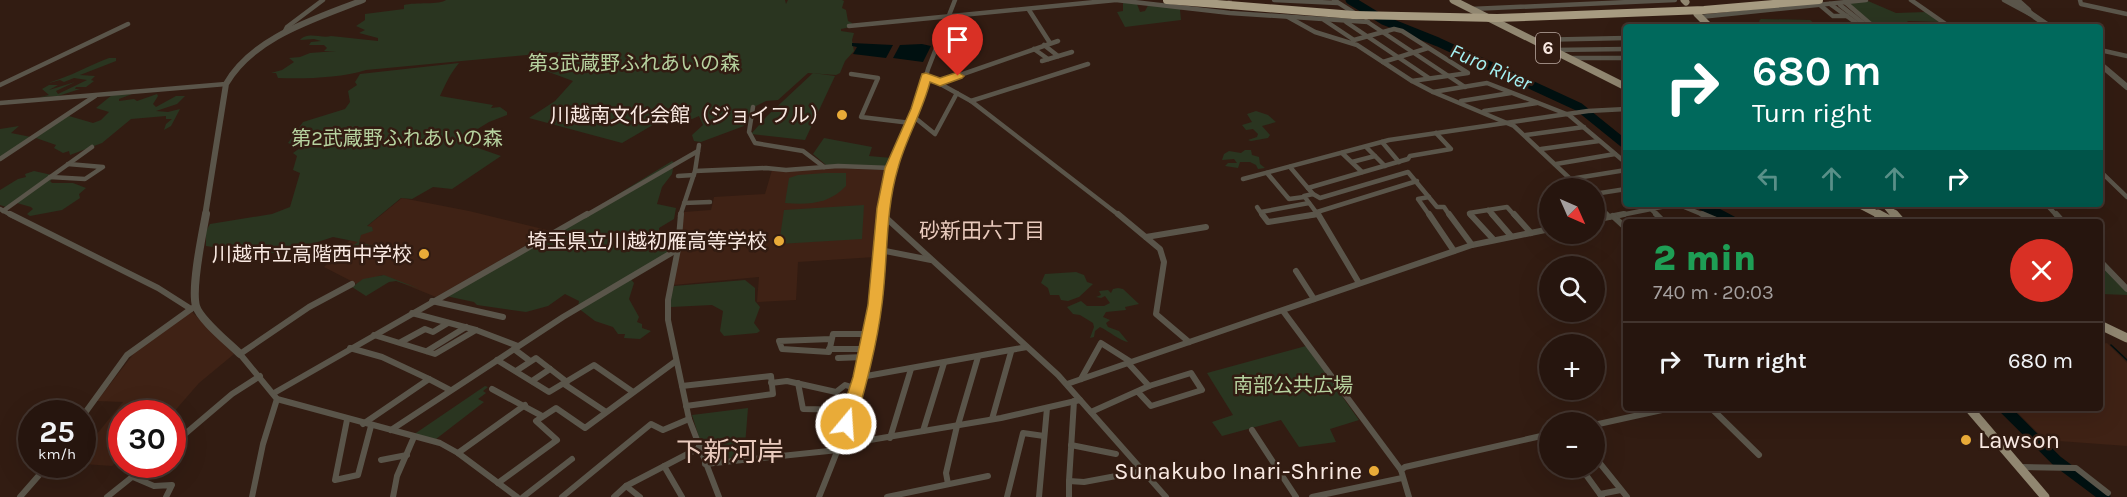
<!DOCTYPE html>
<html lang="en">
<head>
<meta charset="utf-8">
<style>
	:root { --surface:#26150e; --page:#32221c; --text:#f1f3f6; --muted:#a49f9e; --line:#42342e }
	body { margin:0; font-family:Karla,"Noto Sans JP",sans-serif; background:var(--page); color:var(--text); height:100vh; display:flex; flex-direction:column; font-size:22px; white-space:nowrap }
	* { box-sizing:border-box; margin:0 }
	p { font-size:20px; color:var(--muted) }
	.icon { flex:none; width:33px; height:33px; fill:none; stroke:currentColor; stroke-width:2; stroke-linecap:round; stroke-linejoin:round }
	.map { position:relative; flex:1; overflow:hidden }
	.panel { position:absolute; left:1623px; top:219px; width:480px; height:192px; display:flex; flex-direction:column; background:var(--surface); border-radius:6px; box-shadow:0 6px 24px #0002,0 0 0 2px var(--line) }
	.panel>* { flex:none }
	.top-card { position:absolute; left:1623px; top:24px; width:480px; height:183px; border-radius:6px; box-shadow:0 6px 24px #0002,0 0 0 2px var(--line); background:#00695c; color:#fff; overflow:hidden }
	.needle { width:39px; rotate:135deg }
	.buttons { position:absolute; left:1539px; top:178px; display:grid; gap:12px }
	.buttons a { display:grid; place-items:center; width:66px; height:66px; border-radius:50%; background:var(--surface); box-shadow:0 6px 24px #0002,0 0 0 2px var(--line); font-size:30px }
	.speed { position:absolute; left:18px; top:400px; display:flex; gap:12px; font-size:30px; font-weight:700; text-align:center }
	.speed>* { display:grid; place-content:center; width:78px; height:78px; border-radius:50%; background:var(--surface); box-shadow:0 6px 24px #0002,0 0 0 2px var(--line); line-height:1 }
	.speed small { font-size:15px; font-weight:400 }
	.speed .limit { border:9px solid #d22; background:#fff; color:#111 }
	.pin { position:absolute; display:grid; place-items:center; width:51px; height:51px; color:#fff; margin:-62px -26px; border-radius:50% 50% 50% 0; rotate:-45deg; box-shadow:0 0 6px #0007 }
	.pin .icon { rotate:45deg }
	.me { position:absolute; width:66px; margin:-33px; rotate:18deg; stroke-linejoin:round; filter:drop-shadow(0 0 4px #0008) }
	.turn { display:flex; align-items:center; gap:21px; height:126px; padding:0 30px; font-size:27px }
	.turn .icon { width:78px; height:78px; stroke-width:2.5 }
	.turn b { display:block; font-size:42px; line-height:51px }
	.lanes { display:flex; align-items:center; height:57px; padding:0 30px; background:#0003; justify-content:center; gap:30px; direction:ltr }
	.lanes .off { opacity:.35 }
	.round { display:grid; place-items:center; flex:none; width:63px; height:63px; border-radius:32px; background:var(--page) }
	.overview { display:flex; align-items:center; justify-content:space-between; height:102px; padding:0 30px }
	h1 { font-size:36px; font-weight:800; line-height:45px; color:#1e9e55 }
	ul { padding:0; list-style:none }
	li { display:flex; align-items:center; gap:18px; height:78px; padding:0 30px; border-top:2px solid var(--line) }
	li div { flex:1 }
	li b { display:block; font-size:22px }
	li em { font-style:normal }
	.map>svg:first-child { display:block }
	.built { fill:#3f2215 }
	.green { fill:#2a3520 }
	.water { fill:#001010 }
	.lines { fill:none; stroke-linecap:round; stroke-linejoin:round }
	.stream { stroke:#001010; stroke-width:1.5 }
	.river-far1 { stroke:#001010; stroke-width:9 }
	.river { stroke:#001010; stroke-width:11 }
	.minor-tunnel { stroke:#503b31; stroke-width:4.5; stroke-dasharray:4.5 2; stroke-linecap:butt }
	.minor-far1 { stroke:#5a554a; stroke-width:4.5 }
	.minor { stroke:#5a554a; stroke-width:6 }
	.tertiary-far1 { stroke:#5a554a; stroke-width:6 }
	.tertiary { stroke:#5a554a; stroke-width:8 }
	.primary-far1 { stroke:#918771; stroke-width:7 }
	.primary { stroke:#918771; stroke-width:9 }
	.motorway { stroke:#a79b81; stroke-width:8 }
	.motorway-bridge { stroke:#a79b81; stroke-width:8 }
	.route { fill:#e9ab38; stroke:#976f24; stroke-width:1.5 }
	.poi-dot { fill:#e9ab38; stroke:#321c12; stroke-width:2 }
	.labels { text-anchor:middle; stroke-width:5; stroke-linejoin:round; paint-order:stroke }
	.shield { fill:#321c12; stroke:#bdaca4; stroke-width:1.5 }
	.shield-label { font-size:18px; font-weight:bold; fill:#f9e9e2 }
	.park-label { font-size:20px; fill:#b6d29f; stroke:#321c12 }
	.poi-label { font-size:20px; fill:#f9e9e2; stroke:#321c12; text-anchor:end }
	.water-label { font-size:21px; font-style:italic; fill:#a5f2f4; stroke:#321c12 }
	.neighbourhood-label { font-size:21px; fill:#e9cabd; stroke:#321c12 }
	.near-poi-label { font-size:24px; fill:#f9e9e2; stroke:#321c12; text-anchor:start }
	.near-quarter-label { font-size:27px; fill:#e9cabd; stroke:#321c12 }
</style>
</head>
<body>
<div class="map">
<svg width="2127" height="497" viewBox="0 0 2127 497">
	<rect width="100%" height="100%" fill="#321c12"/>
	<g class="built">
		<polygon points="825,168 888,170 875,257 798,262 796,300 757,302 759,277 673,285 684,212 711,210 714,197 765,194 772,170"/>
		<polygon points="402,198 469,211 551,231 436,297 382,275 357,284 324,267 349,241"/>
		<polygon points="191,311 234,354 199,383 172,414 122,414 121,457 112,466 83,464 83,451 123,402 97,401 135,352"/>
		<polygon points="2107,343 2127,363 2127,446 2045,440 2013,408 2100,408 2100,344"/>
	</g>
	<g class="green">
		<path d="M 446,0 L 785,0 L 786,4 L 788,0 L 842,0 L 844,1 L 842,8 L 846,10 L 848,21 L 852,23 L 851,27 L 841,29 L 841,31 L 854,33 L 852,40 L 854,51 L 845,61 L 840,73 L 836,75 L 808,73 L 778,100 L 766,101 L 756,106 L 749,113 L 744,126 L 701,142 L 694,141 L 692,135 L 703,125 L 699,116 L 692,119 L 676,116 L 670,121 L 658,122 L 622,143 L 529,118 L 555,101 L 573,81 L 546,71 L 559,52 L 366,70 C 341,78 305,79 278,78 L 276,73 L 271,73 L 282,70 L 294,62 L 289,58 L 300,57 L 310,53 L 336,51 L 324,51 L 327,48 L 324,45 L 309,45 L 311,42 L 321,41 L 314,39 L 300,40 C 308,31 322,39 331,36 L 378,41 L 378,38 L 359,33 L 365,30 L 356,26 L 365,20 L 365,14 L 404,9 L 404,5 C 415,2 440,5 446,0 Z"/>
		<polygon points="1868,1 1896,13 1926,12 1940,22 1908,21 1905,24 1911,27 1875,27 1848,3"/>
		<polygon points="1123,2 1137,4 1140,12 1145,11 1150,2 1183,7 1180,10 1181,20 1125,27 1117,12 1123,11"/>
		<polygon points="1761,19 1810,20 1819,27 1737,26 1761,25 1759,21"/>
		<path d="M 109,58 L 116,58 L 116,61 L 80,75 L 95,76 L 91,80 L 94,81 L 86,87 L 76,87 L 75,89 L 80,89 L 58,96 L 40,97 L 49,95 L 42,89 L 49,85 L 58,85 L 49,90 L 75,82 L 56,91 L 58,94 L 87,80 L 74,78 L 64,82 L 60,80 L 49,83 L 51,82 C 71,76 88,66 109,58 Z"/>
		<path d="M 459,63 C 450,74 446,83 440,96 L 493,105 L 491,108 L 500,107 L 507,112 L 507,115 L 489,122 L 458,141 L 501,156 L 452,189 L 433,187 L 412,199 L 401,198 L 367,226 L 372,227 L 373,231 L 361,235 L 359,242 L 377,247 L 368,253 L 351,247 L 358,242 L 333,237 L 293,250 L 266,254 L 243,254 L 236,258 L 232,257 L 234,250 L 206,246 L 206,231 L 210,224 L 272,214 L 290,207 L 300,173 L 293,170 L 297,156 L 293,153 L 300,148 L 288,143 L 303,122 L 345,109 L 350,102 L 348,91 L 357,85 L 355,82 L 360,74 Z"/>
		<polygon points="813,73 835,76 805,140 751,134 767,116"/>
		<polygon points="132,94 119,99 119,101 134,99 137,101 157,94 158,96 153,104 156,107 176,96 185,96 177,104 156,111 168,112 180,109 171,126 164,130 166,124 172,119 166,119 166,116 131,119 102,143 70,155 69,151 63,153 54,148 56,145 36,138 0,157 0,129 19,126 11,133 31,137 41,134 57,120 69,116 93,123 101,120 109,112 96,108 112,95"/>
		<polygon points="1256,111 1268,115 1276,122 1262,126 1270,135 1268,138 1251,141 1248,140 1257,137 1258,134 1253,129 1246,130 1242,125 1252,122 1247,114"/>
		<polygon points="824,138 872,147 869,156 892,158 887,167 826,165 813,154"/>
		<polygon points="1245,150 1251,150 1252,155 1259,157 1260,164 1265,168 1258,169 1256,165 1250,162 1240,162 1238,168 1225,166 1228,163 1237,163 1234,159 1222,160 1224,154 1229,151 1241,153"/>
		<polygon points="672,161 674,163 672,174 662,187 657,204 676,208 674,219 659,228 659,231 666,237 674,251 629,277 634,283 629,299 639,317 637,322 642,324 642,328 651,331 640,339 624,338 625,334 618,334 613,327 595,321 578,308 579,301 565,294 548,306 526,312 477,305 474,302 446,296 573,222"/>
		<polygon points="34,171 52,175 54,178 50,181 52,183 73,183 86,188 79,194 80,198 62,210 30,216 27,214 33,209 31,207 17,203 6,207 0,205 0,190 18,179 26,177 25,174"/>
		<path d="M 825,173 L 846,173 L 846,186 C 829,204 808,205 785,203 L 789,178 L 798,175 Z"/>
		<polygon points="864,205 862,239 779,244 784,210"/>
		<polygon points="2100,263 2127,291 2127,295 2100,294"/>
		<polygon points="1076,272 1084,275 1087,282 1093,284 1079,297 1068,301 1061,300 1059,295 1050,295 1048,288 1041,283 1045,274"/>
		<polygon points="384,275 420,289 396,281 389,282 366,296 352,287 363,279"/>
		<polygon points="745,280 755,288 755,301 760,307 754,323 760,331 757,333 724,336 720,331 723,311 712,305 671,307 670,299 674,286"/>
		<path d="M 1118,288 L 1123,289 L 1139,304 L 1125,307 L 1126,310 L 1106,312 L 1103,317 L 1110,320 L 1106,323 L 1108,327 L 1119,331 L 1128,342 C 1120,341 1109,331 1100,327 L 1095,331 L 1094,337 L 1090,338 L 1094,327 L 1093,323 L 1080,315 L 1073,314 L 1067,307 L 1081,301 L 1087,306 L 1104,306 L 1110,303 L 1105,296 L 1101,298 L 1096,297 L 1101,295 L 1099,291 L 1108,290 L 1111,293 L 1113,289 Z"/>
		<polygon points="1306,346 1359,420 1330,429 1336,442 1299,447 1281,420 1222,436 1212,422 1233,415 1207,373"/>
		<polygon points="485,386 488,387 483,391 486,393 478,399 484,402 436,439 413,435"/>
		<polygon points="748,408 744,458 706,460 692,415"/>
	</g>
	<g class="water">
		<polygon points="852,43 893,45 886,58 853,54 857,47 852,46"/>
		<polygon points="922,44 931,46 923,62 893,58 900,45"/>
	</g>
	<g class="lines">
		<polyline class="stream" points="2111,345 2127,360"/>
		<g class="river-far1">
			<polyline points="1350,0 1383,20 1438,42 1579,107 1626,145"/>
			<polyline points="1699,204 1721,216"/>
		</g>
		<g class="river">
			<polyline points="1718,214 1733,222"/>
			<polyline points="2004,408 2057,461 2105,497"/>
		</g>
		<polyline class="minor-tunnel" points="1228,9 1230,0"/>
		<g class="minor-far1">
			<polyline points="1116,0 1230,13 1368,22"/>
			<polyline points="1274,0 1338,3"/>
			<polyline points="1334,0 1356,14"/>
			<polyline points="1911,0 1950,27"/>
			<polyline points="2004,0 2030,14 2029,10 2018,0"/>
			<polyline points="2080,0 2081,4 2127,14"/>
			<polyline points="1845,2 1874,27"/>
			<polyline points="1830,4 1862,27"/>
			<polyline points="1820,5 1833,16 1847,16"/>
			<polyline points="1840,5 1868,27"/>
			<polyline points="1471,9 1675,0"/>
			<polyline points="1029,10 1050,43"/>
			<polyline points="1288,17 1315,32 1357,45 1412,81 1468,73 1402,31 1394,29 1354,40 1324,20"/>
			<polyline points="1700,17 1866,0"/>
			<polyline points="1366,21 1465,87"/>
			<polyline points="1346,22 1429,78"/>
			<polyline points="849,26 1116,0"/>
			<polyline points="1918,27 1948,27"/>
			<polyline points="284,33 287,27 323,0"/>
			<polyline points="1532,40 1626,38"/>
			<polyline points="1044,45 1058,56"/>
			<polyline points="1034,49 1048,59"/>
			<polyline points="1553,50 1626,49"/>
			<polyline points="2100,50 2127,56"/>
			<polyline points="1570,58 1626,58"/>
			<polyline points="1042,61 1072,52"/>
			<polyline points="1383,62 1428,48"/>
			<polyline points="851,74 878,78 861,117 911,123"/>
			<polyline points="926,76 971,101 1120,216"/>
			<polyline points="1412,81 1433,92"/>
			<polyline points="940,82 1058,41"/>
			<polyline points="0,85 128,24"/>
			<polyline points="971,101 1088,64"/>
			<polyline points="1461,101 1511,93"/>
			<polyline points="0,103 226,84"/>
			<polyline points="753,107 749,132 755,143 803,151 824,167"/>
			<polyline points="1484,111 1537,103"/>
			<polyline points="914,117 935,134 957,93"/>
			<polyline points="1526,135 1584,127"/>
			<polyline points="1382,142 1399,162"/>
			<polyline points="1366,147 1385,166"/>
			<polyline points="1541,149 1599,141"/>
			<polyline points="1342,153 1362,172"/>
			<polyline points="0,159 95,96"/>
			<polyline points="1352,162 1375,156"/>
			<polyline points="1556,164 1615,154"/>
			<polyline points="1290,167 1313,194 1320,198 1408,172 1437,207 1444,207 1450,216"/>
			<polyline points="695,171 766,168 786,170 838,166 891,168"/>
			<polyline points="2100,171 2127,197"/>
			<polyline points="1267,173 1289,199 1304,197"/>
			<polyline points="678,176 694,175"/>
			<polyline points="50,177 85,179 103,167 68,164"/>
			<polyline points="1243,179 1389,140 1588,111 1626,109"/>
			<polyline points="1570,179 1626,170"/>
			<polyline points="1308,188 1408,159 1410,156 1451,149 1436,133"/>
			<polyline points="1581,189 1514,126 1433,92 1487,83 1569,115 1626,163"/>
			<polyline points="1313,194 1304,196 1319,216"/>
			<polyline points="1594,194 1626,189"/>
			<polyline points="1429,197 1418,199 1430,216"/>
			<polyline points="684,203 710,202"/>
			<polyline points="1594,203 1608,216"/>
			<polyline points="1677,204 1706,216"/>
			<polyline points="2046,204 2057,216"/>
			<polyline points="1257,207 1263,216"/>
			<polyline points="0,209 13,216"/>
			<polyline points="1651,209 1658,216"/>
			<polyline points="1488,210 1493,216"/>
			<polyline points="3,211 92,147"/>
			<polyline points="1261,212 1309,203"/>
			<polyline points="1317,212 1417,181"/>
			<polyline points="585,216 698,151"/>
			<polyline points="680,216 695,171 699,145"/>
			<polyline points="883,216 891,168 917,109 928,69 955,0"/>
			<polyline points="1308,216 1319,214"/>
			<polyline points="1471,216 1469,213 1507,207 1515,216"/>
			<polyline points="1616,216 1676,204"/>
		</g>
		<g class="minor">
			<polyline points="10,214 158,288 191,309 196,306"/>
			<polyline points="681,214 678,249 668,300 668,320 689,419 719,497"/>
			<polyline points="1118,214 1160,249 1164,262 1156,314 1189,342"/>
			<polyline points="1262,214 1268,222 1318,214"/>
			<polyline points="1318,214 1359,283"/>
			<polyline points="1429,214 1454,251"/>
			<polyline points="1470,214 1493,239"/>
			<polyline points="1492,214 1511,236"/>
			<polyline points="1514,214 1531,233"/>
			<polyline points="1606,214 1609,217 1624,214"/>
			<polyline points="1656,214 1664,222"/>
			<polyline points="1702,214 1721,222"/>
			<polyline points="2056,214 2063,222"/>
			<polyline points="883,215 1058,375 1166,497"/>
			<polyline points="1613,216 1626,228"/>
			<polyline points="1594,220 1609,217"/>
			<polyline points="1146,237 1206,227"/>
			<polyline points="1472,245 1550,229"/>
			<polyline points="880,250 931,260"/>
			<polyline points="2100,261 2127,289"/>
			<polyline points="1296,271 1314,299"/>
			<polyline points="432,301 503,317"/>
			<polyline points="1283,311 1401,470"/>
			<polyline points="476,330 518,346"/>
			<polyline points="374,335 435,354 476,330 412,313"/>
			<polyline points="831,339 779,341 782,349 829,352 833,334 869,334"/>
			<polyline points="401,342 425,329 433,332 448,323"/>
			<polyline points="350,348 382,357 429,379 363,424"/>
			<polyline points="514,349 530,361"/>
			<polyline points="829,349 867,349"/>
			<polyline points="427,351 466,327"/>
			<polyline points="838,358 865,357"/>
			<polyline points="497,360 549,392 594,365 633,392"/>
			<polyline points="1128,363 1149,386"/>
			<polyline points="516,371 536,358 567,382"/>
			<polyline points="861,377 1027,347"/>
			<polyline points="429,379 450,390"/>
			<polyline points="1081,379 1101,343 1131,362"/>
			<polyline points="532,381 550,369"/>
			<polyline points="771,383 787,381 836,392 845,385 858,389"/>
			<polyline points="798,383 803,409 851,410"/>
			<polyline points="564,384 606,412"/>
			<polyline points="1067,384 1472,245 1449,214"/>
			<polyline points="682,386 771,376 773,394 686,406"/>
			<polyline points="492,389 542,416"/>
			<polyline points="274,393 587,214"/>
			<polyline points="277,399 440,443 458,453 517,497"/>
			<polyline points="1074,401 1069,481 1084,482 1143,471"/>
			<polyline points="1711,408 1759,455"/>
			<polyline points="1091,412 1149,386 1191,373 1202,390 1151,406 1138,392"/>
			<polyline points="82,417 127,355 191,309"/>
			<polyline points="992,419 1011,352"/>
			<polyline points="347,420 335,480 358,475 371,426"/>
			<polyline points="958,425 978,357"/>
			<polyline points="1594,425 1671,408"/>
			<polyline points="391,430 563,317 678,249"/>
			<polyline points="1252,430 1296,497"/>
			<polyline points="923,431 944,363"/>
			<polyline points="890,438 911,369"/>
			<polyline points="172,445 232,394 260,376"/>
			<polyline points="840,445 1001,418 1080,400"/>
			<polyline points="1071,445 1116,454"/>
			<polyline points="458,453 525,405"/>
			<polyline points="1594,456 1627,497"/>
			<polyline points="381,460 407,455"/>
			<polyline points="705,464 838,450"/>
			<polyline points="664,466 682,497"/>
			<polyline points="2021,467 2076,468 2108,493"/>
			<polyline points="1581,468 1602,497"/>
			<polyline points="133,477 154,486 172,485 166,497"/>
			<polyline points="1069,481 1069,497"/>
			<polyline points="498,483 557,440 536,421 556,408 585,428 676,361"/>
			<polyline points="948,484 946,473 957,426"/>
			<polyline points="626,486 640,497"/>
			<polyline points="1600,494 1621,490"/>
			<polyline points="20,497 48,465"/>
			<polyline points="107,497 147,465"/>
			<polyline points="252,497 263,444 277,399 240,354 309,307 352,284"/>
			<polyline points="393,497 397,476 414,437"/>
			<polyline points="523,497 572,459"/>
			<polyline points="562,497 651,424 663,430 689,419"/>
			<polyline points="614,497 626,486 699,448"/>
			<path d="M 819,497 C 835,457 852,417 861,375 C 873,321 878,268 884,214"/>
			<polyline points="887,497 988,476"/>
			<polyline points="1007,497 1023,433 1044,436"/>
			<polyline points="1039,497 1047,408"/>
			<polyline points="1312,497 1402,478"/>
			<polyline points="1409,497 1401,470 1405,467 1550,434"/>
		</g>
		<g class="tertiary-far1">
			<polyline points="2011,0 2050,27"/>
			<polyline points="2100,64 2127,87"/>
			<path d="M 205,216 L 226,84 C 253,37 315,19 363,0"/>
		</g>
		<path class="tertiary" d="M 206,214 C 202,235 191,288 196,306 C 200,320 229,343 240,354"/>
		<g class="primary-far1">
			<polyline points="1453,0 1626,87"/>
			<polyline points="1684,0 1686,2"/>
			<polyline points="1697,14 1710,27"/>
			<polyline points="1858,204 1881,216"/>
			<polyline points="1885,204 1895,216"/>
		</g>
		<g class="primary">
			<polyline points="1878,214 1893,222"/>
			<polyline points="1894,214 1901,222"/>
			<polyline points="2100,325 2127,338"/>
			<polyline points="1969,408 2045,497"/>
		</g>
		<g class="motorway">
			<polyline points="1167,0 1354,15"/>
			<polyline points="1497,18 1704,10 1819,0"/>
		</g>
		<polyline class="motorway-bridge" points="1354,15 1497,18"/>
	</g>
	<path class="route" d="M 958,72 L 964,76 L 962,78 L 940,86 L 930,82 C 922,113 906,138 898,168 C 885,211 888,259 882,304 C 877,345 866,385 855,424 L 852,428 L 841,428 L 838,424 L 853,377 L 868,305 L 877,208 L 885,168 L 911,109 L 922,74 L 926,73 L 940,78 Z"/>
	<g class="poi-dot">
		<circle cx="842" cy="115" r="6"/>
		<circle cx="779" cy="241" r="6"/>
		<circle cx="424" cy="254" r="6"/>
		<circle cx="1966" cy="440" r="6"/>
		<circle cx="1374" cy="471" r="6"/>
	</g>
	<g class="labels">
		<rect class="shield" x="1536" y="33" width="24" height="30" rx="4.5"/>
		<g class="shield-label">
			<text x="1548" y="54">6</text>
		</g>
		<g class="park-label">
			<text x="634" y="70">第3武蔵野ふれあいの森</text>
			<text x="397" y="145">第2武蔵野ふれあいの森</text>
			<text x="1293" y="392">南部公共広場</text>
		</g>
		<g class="poi-label">
			<text x="830" y="122">川越南文化会館（ジョイフル）</text>
			<text x="767" y="248">埼玉県立川越初雁高等学校</text>
			<text x="412" y="261">川越市立高階西中学校</text>
		</g>
		<g class="water-label">
			<text transform="translate(1491 67) rotate(24)" y="7">Furo River</text>
		</g>
		<g class="neighbourhood-label">
			<text x="982" y="238">砂新田六丁目</text>
		</g>
		<g class="near-poi-label">
			<text x="1978" y="448">Lawson</text>
			<text x="1362" y="479" text-anchor="end">Sunakubo Inari-Shrine</text>
		</g>
		<g class="near-quarter-label">
			<text x="730" y="461">下新河岸</text>
		</g>
	</g>
</svg>
<div class="buttons">
<a><svg class="needle" viewBox="-14 -14 28 28"><path d="M0-13l5 13h-10z" fill="#e53935"/><path d="M0 13l5-13h-10z" fill="#a49f9e"/></svg></a>
<a><svg class="icon" aria-label="search" viewBox="0 0 24 24"><circle cx="10" cy="10" r="6"/><path d="M15 15l6 6"/></svg></a>
<a>+</a>
<a>−</a>
</div>
<div class="speed"><div>25<small>km/h</small></div><div class="limit">30</div></div>
<div class="pin" style="left:958px;top:76px;background:#d93025"><svg class="icon" aria-label="arrive" viewBox="0 0 24 24"><path d="M6 21V4h12l-3 4 3 4H6"/></svg></div>
<svg class="me" style="left:846px;top:424px" viewBox="-20 -20 40 40"><circle r="17" fill="#e9ab38" stroke="#fff" stroke-width="3"/><path d="M0-11L8 9 0 5-8 9z" fill="#fff"/></svg>
<div class="top-card">
<div class="turn"><svg class="icon" aria-label="right" viewBox="0 0 24 24"><path d="M7 20v-9h11M14 6l5 5-5 5"/></svg><div><b>680 m</b>Turn right</div></div>
<div class="lanes"><svg class="icon off" aria-label="left" viewBox="0 0 24 24"><path d="M17 20v-9H6M10 6l-5 5 5 5"/></svg><svg class="icon off" aria-label="ahead" viewBox="0 0 24 24"><path d="M12 20V5M6 11l6-6 6 6"/></svg><svg class="icon off" aria-label="ahead" viewBox="0 0 24 24"><path d="M12 20V5M6 11l6-6 6 6"/></svg><svg class="icon" aria-label="right" viewBox="0 0 24 24"><path d="M7 20v-9h11M14 6l5 5-5 5"/></svg></div>
</div>
<section class="panel">
<div class="overview"><div><h1>2 min</h1><p>740 m · 20:03</p></div><a class="round" style="background:#d93025;color:#fff"><svg class="icon" aria-label="close" viewBox="0 0 24 24"><path d="M6 6l12 12M18 6L6 18"/></svg></a></div>
<ul>
<li><svg class="icon" aria-label="right" viewBox="0 0 24 24"><path d="M7 20v-9h11M14 6l5 5-5 5"/></svg><div><b>Turn right</b></div><em>680 m</em></li>
</ul>
</section>
</div>
</body>
</html>
